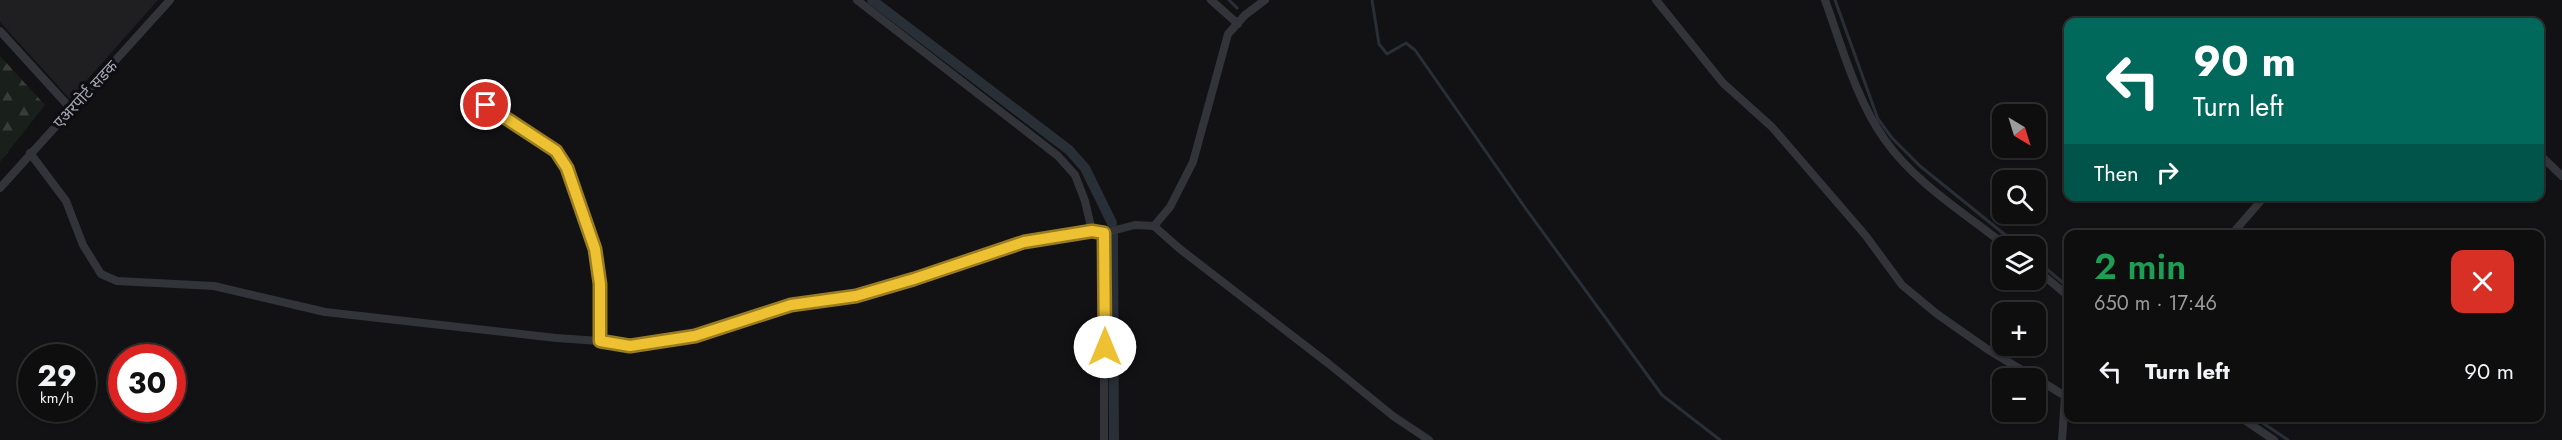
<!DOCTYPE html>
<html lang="en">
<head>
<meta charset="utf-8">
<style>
	:root { --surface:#0e0e0f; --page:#171718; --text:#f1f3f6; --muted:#9b9c9e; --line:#2e2e2f }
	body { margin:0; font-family:Jost,"Noto Sans Devanagari",sans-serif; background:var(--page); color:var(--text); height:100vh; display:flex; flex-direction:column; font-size:22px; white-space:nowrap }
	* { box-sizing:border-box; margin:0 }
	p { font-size:20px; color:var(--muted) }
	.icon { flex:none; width:33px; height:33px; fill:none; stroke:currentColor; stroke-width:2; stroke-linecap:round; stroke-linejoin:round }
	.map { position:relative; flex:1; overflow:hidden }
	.drawer { position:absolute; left:2064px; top:230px; width:480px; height:192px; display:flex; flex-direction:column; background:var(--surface); border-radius:12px; box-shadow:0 2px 4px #0004,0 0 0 2px var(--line) }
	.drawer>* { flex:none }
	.hud { position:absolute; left:2064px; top:18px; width:480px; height:183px; border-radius:12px; box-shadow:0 2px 4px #0004,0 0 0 2px var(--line); background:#00695c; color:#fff; overflow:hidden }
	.needle { width:39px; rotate:142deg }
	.controls { position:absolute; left:1992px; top:104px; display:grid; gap:12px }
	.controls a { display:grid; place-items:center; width:54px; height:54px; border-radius:12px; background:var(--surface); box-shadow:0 2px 4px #0004,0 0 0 2px var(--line); font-size:30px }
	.speed { position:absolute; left:18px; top:344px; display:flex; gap:12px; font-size:30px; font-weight:700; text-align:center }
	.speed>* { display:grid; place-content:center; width:78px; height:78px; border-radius:50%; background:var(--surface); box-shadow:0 2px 4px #0004,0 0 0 2px var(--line); line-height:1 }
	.speed small { font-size:15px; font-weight:400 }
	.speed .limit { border:9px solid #d22; background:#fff; color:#111 }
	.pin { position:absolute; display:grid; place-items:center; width:51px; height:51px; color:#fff; margin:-26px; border:3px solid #fff; border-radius:50%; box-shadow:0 2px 6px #0007 }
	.me { position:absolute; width:66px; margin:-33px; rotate:0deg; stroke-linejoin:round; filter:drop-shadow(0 0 4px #0008) }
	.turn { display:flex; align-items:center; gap:21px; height:126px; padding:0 30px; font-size:27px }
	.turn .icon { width:78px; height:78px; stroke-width:2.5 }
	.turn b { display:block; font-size:42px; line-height:51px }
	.then { display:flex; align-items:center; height:57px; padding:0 30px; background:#0003; gap:12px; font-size:22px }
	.round { display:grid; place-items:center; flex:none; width:63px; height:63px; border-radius:12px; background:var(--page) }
	.headline { display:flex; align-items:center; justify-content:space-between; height:102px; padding:0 30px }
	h1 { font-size:36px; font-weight:600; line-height:45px; color:#1e9e55 }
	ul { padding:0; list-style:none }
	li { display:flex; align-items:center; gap:18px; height:78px; padding:0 30px }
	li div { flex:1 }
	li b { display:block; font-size:22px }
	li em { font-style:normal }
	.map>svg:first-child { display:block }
	.built { fill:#1f1e21 }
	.forest { fill:url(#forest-firs) }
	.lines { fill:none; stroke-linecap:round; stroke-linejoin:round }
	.stream { stroke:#292f37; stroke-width:3 }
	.canal { stroke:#292f37; stroke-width:10 }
	.street { stroke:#333439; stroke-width:8 }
	.route-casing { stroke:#9a7d20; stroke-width:15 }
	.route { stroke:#edc131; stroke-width:10 }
	.labels { text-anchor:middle; stroke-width:6; stroke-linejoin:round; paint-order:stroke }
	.street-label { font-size:16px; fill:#a4a7b4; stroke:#0e0d0f }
</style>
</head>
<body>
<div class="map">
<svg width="2562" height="440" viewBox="0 0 2562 440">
	<defs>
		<pattern id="forest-firs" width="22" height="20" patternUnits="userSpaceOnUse" patternTransform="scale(1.5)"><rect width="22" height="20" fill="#191f1a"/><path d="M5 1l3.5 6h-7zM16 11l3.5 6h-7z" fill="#373d39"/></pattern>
	</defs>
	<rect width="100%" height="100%" fill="#121214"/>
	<polygon class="built" points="0,0 158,0 70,99 0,22"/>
	<polygon class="forest" points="0,56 45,105 0,162"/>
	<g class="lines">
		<g class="stream">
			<polyline points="1229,0 1237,8"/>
			<polyline points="1372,0 1379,44 1387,54 1406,43 1415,50 1526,209 1662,395 1720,440"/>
			<polyline points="1835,0 1878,119 1892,138 1920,166 2019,246"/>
			<polyline points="2036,260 2068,287"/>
			<polyline points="2254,417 2288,440"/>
		</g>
		<g class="canal">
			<polyline points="872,0 1069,150 1085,168 1112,223"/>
			<polyline points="1113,235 1114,440"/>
		</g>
		<g class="street">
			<polyline points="857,0 1058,156 1075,175 1085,201 1092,231 1104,233 1135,225 1154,226 1170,207 1193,162 1228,34 1245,15 1265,0"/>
			<polyline points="1211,0 1238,24"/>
			<polyline points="1656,0 1723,83 1772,127 1866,236 1902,285 1937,314 1987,349 2035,378"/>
			<path d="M 1825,0 C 1842,47 1856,99 1885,140 C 1915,183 1966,214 2006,246"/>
			<polyline points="0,31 72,110"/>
			<polyline points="486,104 557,151 567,168 595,249 600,283 600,341"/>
			<polyline points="30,153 66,201 83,245 101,274 117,281 214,286 325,312 556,338 600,341 630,346 695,336 791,305 856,296 914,279 1024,241 1092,231"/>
			<polyline points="2540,155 2562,176"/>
			<polyline points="0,188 170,0"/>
			<polyline points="1154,226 1180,249 1329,364 1393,416 1429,440"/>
			<polyline points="2232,234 2265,196"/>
			<polyline points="2036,269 2068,296"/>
			<polyline points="2036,378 2065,396"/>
			<polyline points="2240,417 2274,440"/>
			<polyline points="1104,440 1104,233"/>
			<polyline points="2062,440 2065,396 2068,390"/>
		</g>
	</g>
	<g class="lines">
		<g class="route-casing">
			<polyline id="route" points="486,105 556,151 567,168 595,249 600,284 600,341 630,346 695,336 791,305 856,296 914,279 1024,242 1092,231 1104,233 1105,347"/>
		</g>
		<use href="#route" class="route"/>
	</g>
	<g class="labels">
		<g class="street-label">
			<text transform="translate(85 94) rotate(-47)" y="6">एअरपोर्ट सडक</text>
		</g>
	</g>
</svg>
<div class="controls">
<a><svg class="needle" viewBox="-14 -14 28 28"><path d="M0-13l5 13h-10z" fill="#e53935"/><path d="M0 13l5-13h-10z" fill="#9b9c9e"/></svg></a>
<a><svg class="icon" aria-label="search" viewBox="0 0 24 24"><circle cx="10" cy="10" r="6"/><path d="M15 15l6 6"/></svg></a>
<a><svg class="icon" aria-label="layers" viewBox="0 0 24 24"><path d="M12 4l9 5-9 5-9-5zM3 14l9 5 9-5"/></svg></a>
<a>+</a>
<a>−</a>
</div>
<div class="speed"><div>29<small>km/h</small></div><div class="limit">30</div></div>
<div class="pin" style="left:486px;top:105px;background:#d93025"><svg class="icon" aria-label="arrive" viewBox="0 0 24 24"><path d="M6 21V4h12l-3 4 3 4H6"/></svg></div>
<svg class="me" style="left:1105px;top:347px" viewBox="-20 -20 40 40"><circle r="19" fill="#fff"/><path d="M0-13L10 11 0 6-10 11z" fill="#edc131"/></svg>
<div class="hud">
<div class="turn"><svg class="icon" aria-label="left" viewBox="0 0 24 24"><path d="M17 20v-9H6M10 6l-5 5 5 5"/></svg><div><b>90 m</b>Turn left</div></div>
<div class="then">Then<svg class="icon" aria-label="right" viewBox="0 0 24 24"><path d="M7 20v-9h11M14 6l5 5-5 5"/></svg></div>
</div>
<section class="drawer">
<div class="headline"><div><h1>2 min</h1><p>650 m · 17:46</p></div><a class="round" style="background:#d93025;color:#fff"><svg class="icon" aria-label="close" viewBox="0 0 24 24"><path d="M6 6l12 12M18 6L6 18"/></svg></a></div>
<ul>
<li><svg class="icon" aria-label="left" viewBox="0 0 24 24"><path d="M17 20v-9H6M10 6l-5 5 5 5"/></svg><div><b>Turn left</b></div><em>90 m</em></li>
</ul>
</section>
</div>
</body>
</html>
